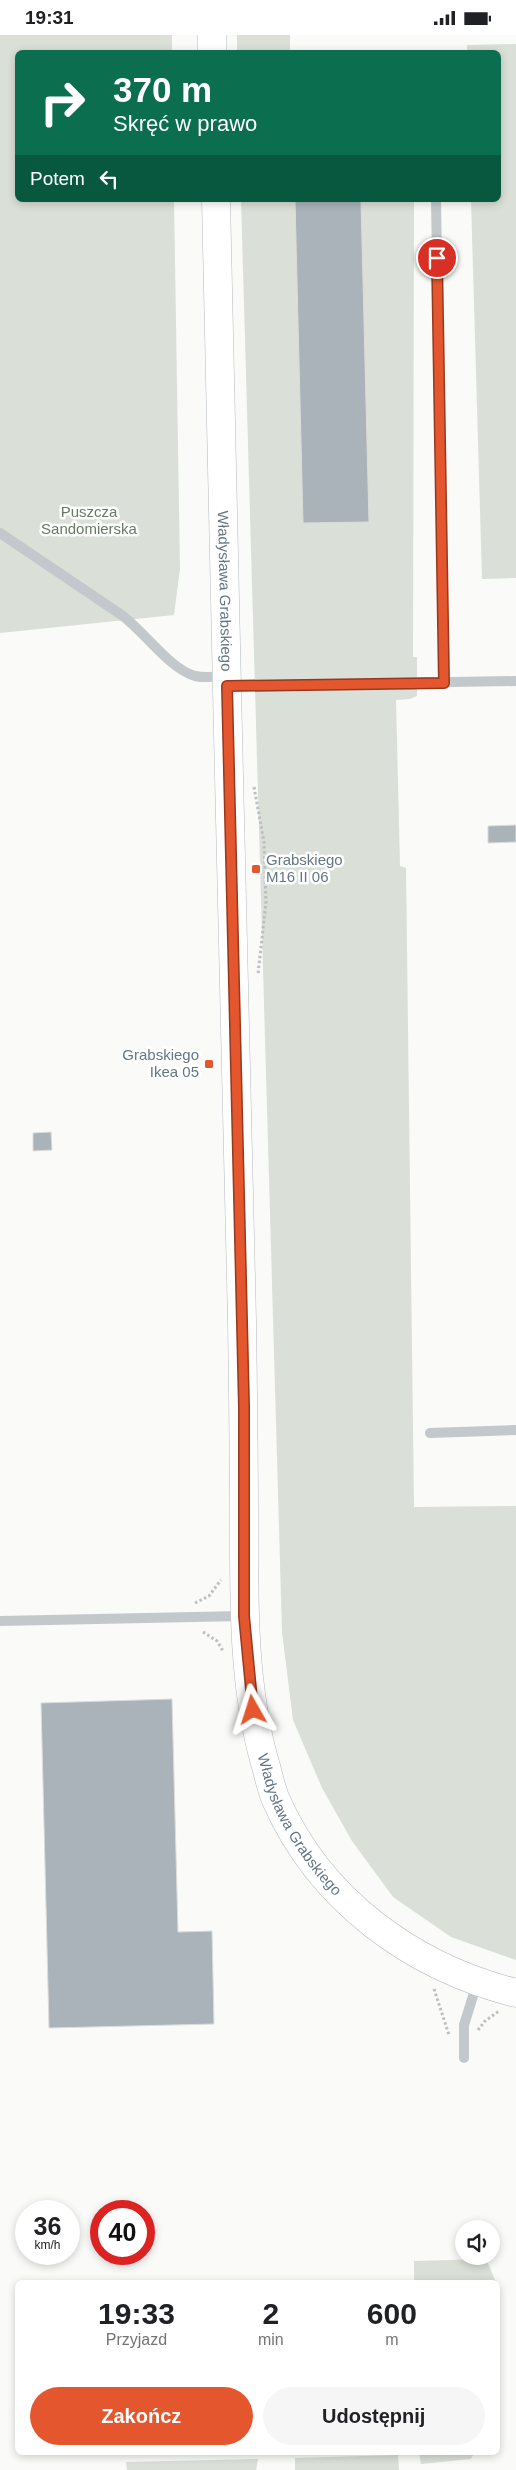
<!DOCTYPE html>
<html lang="pl">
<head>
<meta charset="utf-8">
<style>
	:root { --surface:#fff; --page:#f6f6f6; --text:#202124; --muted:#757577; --accent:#e4572e }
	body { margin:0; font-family:Arial,sans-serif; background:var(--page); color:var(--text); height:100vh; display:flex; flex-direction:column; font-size:19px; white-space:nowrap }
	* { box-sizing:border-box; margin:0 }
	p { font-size:16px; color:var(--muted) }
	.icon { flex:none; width:28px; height:28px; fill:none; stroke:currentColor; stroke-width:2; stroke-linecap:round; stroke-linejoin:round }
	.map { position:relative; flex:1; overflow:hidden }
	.side { position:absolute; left:15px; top:2245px; width:485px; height:175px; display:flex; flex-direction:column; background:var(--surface); border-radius:8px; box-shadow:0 2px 8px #0003 }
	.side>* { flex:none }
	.guide { position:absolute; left:15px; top:15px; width:486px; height:152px; border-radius:8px; box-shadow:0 2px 8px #0003; background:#0b6e4f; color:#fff; overflow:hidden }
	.controls { position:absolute; left:455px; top:2185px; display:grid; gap:10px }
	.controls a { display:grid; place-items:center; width:45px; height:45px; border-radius:50%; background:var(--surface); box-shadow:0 2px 8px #0003; font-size:25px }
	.speed { position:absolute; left:15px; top:2165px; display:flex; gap:10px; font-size:25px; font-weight:700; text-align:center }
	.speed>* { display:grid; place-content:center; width:65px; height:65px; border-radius:50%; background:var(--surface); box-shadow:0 2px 8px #0003; line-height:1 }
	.speed small { font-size:12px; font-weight:400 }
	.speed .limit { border:8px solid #d22; background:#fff; color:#111 }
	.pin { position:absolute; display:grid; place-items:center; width:42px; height:42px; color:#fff; margin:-21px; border:2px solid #fff; border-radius:50%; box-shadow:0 1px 5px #0007 }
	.me { position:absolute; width:55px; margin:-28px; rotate:354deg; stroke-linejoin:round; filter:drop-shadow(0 0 4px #0008) }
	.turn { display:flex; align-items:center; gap:18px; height:105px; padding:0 15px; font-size:22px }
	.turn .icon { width:65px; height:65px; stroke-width:2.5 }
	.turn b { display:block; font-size:35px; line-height:42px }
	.then { display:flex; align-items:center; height:48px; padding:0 15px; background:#0003; gap:10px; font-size:19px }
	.eta { display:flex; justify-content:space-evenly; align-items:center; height:85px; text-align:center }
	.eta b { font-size:30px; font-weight:700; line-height:35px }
	.cta { display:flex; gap:10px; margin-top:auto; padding:10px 15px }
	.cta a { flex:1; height:58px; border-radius:30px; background:var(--accent); color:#fff; font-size:20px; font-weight:700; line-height:58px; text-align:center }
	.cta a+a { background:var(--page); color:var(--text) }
	.status { display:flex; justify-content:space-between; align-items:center; height:35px; padding:0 25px; background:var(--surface); direction:ltr }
	.status svg { height:14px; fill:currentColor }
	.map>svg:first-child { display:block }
	.green { fill:#dadfd7 }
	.building { fill:#aab3b9; stroke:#dcdcda }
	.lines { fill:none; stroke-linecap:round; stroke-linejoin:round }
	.secondary-casing { stroke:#b3babf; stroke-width:29 }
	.path { stroke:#bbbfc2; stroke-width:3; stroke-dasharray:2.5 2.5; stroke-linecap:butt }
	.lane { stroke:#c3c8cc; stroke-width:10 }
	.secondary { stroke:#fff; stroke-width:28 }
	.route-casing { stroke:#94391e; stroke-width:12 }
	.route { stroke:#e4572e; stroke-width:9 }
	.poi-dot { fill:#e4572e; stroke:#fff; stroke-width:2 }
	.labels { text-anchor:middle; stroke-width:5; stroke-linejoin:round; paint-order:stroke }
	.park-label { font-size:15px; fill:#687a64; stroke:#fff }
	.street-label { font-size:15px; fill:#657683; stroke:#fff }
	.poi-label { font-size:15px; fill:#657683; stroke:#fff; text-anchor:start }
</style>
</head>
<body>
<div class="status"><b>19:31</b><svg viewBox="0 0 49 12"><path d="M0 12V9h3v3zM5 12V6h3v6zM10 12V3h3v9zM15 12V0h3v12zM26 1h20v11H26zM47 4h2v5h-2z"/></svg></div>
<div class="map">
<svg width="516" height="2435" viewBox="0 0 516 2435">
	<rect width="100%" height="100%" fill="#fafaf8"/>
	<g class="green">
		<polygon points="0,0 172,0 172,17 18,18 18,165 174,165 180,534 174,580 0,598"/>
		<rect x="237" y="0" width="53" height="17"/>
		<polygon points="516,9 516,543 482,544 471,165 499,165 499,18 467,17 467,10"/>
		<polygon points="241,165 414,165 413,622 417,622 417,661 410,664 396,665 400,831 406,833 414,1472 516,1471 516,1925 451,1902 393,1862 352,1806 322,1753 293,1685 282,1597"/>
		<polygon points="486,2224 496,2247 414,2247 414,2226"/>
		<polygon points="419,2418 474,2418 471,2424 421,2429"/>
		<polygon points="398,2420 399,2435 295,2435 295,2423"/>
		<polygon points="258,2424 256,2435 127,2435 126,2427"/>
	</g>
	<g class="building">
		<polygon points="295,165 361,165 369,487 303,488"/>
		<polygon points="516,790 516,807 488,808 488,791"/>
		<polygon points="51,1097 52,1115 33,1116 33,1098"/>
		<polygon points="172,1664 178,1897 212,1896 214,1989 49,1993 41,1668"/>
	</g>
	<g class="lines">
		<g class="secondary-casing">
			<g id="secondary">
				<polyline points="212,0 212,18"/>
				<path id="s1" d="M 216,165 C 224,539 233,912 242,1286 C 243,1353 244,1421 244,1489 C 244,1569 243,1651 265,1728 C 269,1741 271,1754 276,1765 C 320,1865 412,1932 516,1958"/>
			</g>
		</g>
		<g class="path">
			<polyline points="254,752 264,807 266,867 258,939"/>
			<polyline points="195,1568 209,1561 221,1545"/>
			<polyline points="203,1597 217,1606 223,1616"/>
			<polyline points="434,1954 449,2000"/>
			<polyline points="478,1995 485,1986 499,1976"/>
		</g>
		<g class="lane">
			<polyline points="436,165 444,648"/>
			<path d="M 0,498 L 123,581 C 145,598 170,634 195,641 C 204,643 216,642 226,641"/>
			<polyline points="228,651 516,646"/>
			<polyline points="430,1398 516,1395"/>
			<polyline points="0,1586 243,1581"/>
			<polyline points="464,2023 464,1990 477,1948"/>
		</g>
		<use href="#secondary" class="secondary"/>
	</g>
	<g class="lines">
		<g class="route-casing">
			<polyline id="route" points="253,1675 244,1581 244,1372 227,651 444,648 437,223"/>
		</g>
		<use href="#route" class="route"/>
	</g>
	<g class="poi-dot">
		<rect x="251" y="829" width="10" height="10" rx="2.5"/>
		<rect x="204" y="1024" width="10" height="10" rx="2.5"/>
	</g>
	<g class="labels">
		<g class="park-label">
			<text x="89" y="482">Puszcza<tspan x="89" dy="17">Sandomierska</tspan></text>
		</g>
		<g class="street-label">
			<text dy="5" stroke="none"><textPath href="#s1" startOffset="391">Władysława Grabskiego</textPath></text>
			<text dy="5" stroke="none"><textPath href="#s1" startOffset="1636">Władysława Grabskiego</textPath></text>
		</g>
		<g class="poi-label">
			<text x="266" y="830">Grabskiego<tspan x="266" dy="17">M16 II 06</tspan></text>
			<text x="199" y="1025" text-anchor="end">Grabskiego<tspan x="199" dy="17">Ikea 05</tspan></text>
		</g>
	</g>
</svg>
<div class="controls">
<a><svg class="icon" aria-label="sound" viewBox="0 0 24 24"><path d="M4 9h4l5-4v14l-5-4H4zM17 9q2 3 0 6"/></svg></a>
</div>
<div class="speed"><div>36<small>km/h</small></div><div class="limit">40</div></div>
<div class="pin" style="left:437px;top:223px;background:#d93025"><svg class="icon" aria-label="arrive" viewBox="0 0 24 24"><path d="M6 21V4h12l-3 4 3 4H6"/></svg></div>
<svg class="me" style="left:253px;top:1675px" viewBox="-20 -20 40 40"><path d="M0-17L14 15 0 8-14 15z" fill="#e4572e" stroke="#fff" stroke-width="4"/></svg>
<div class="guide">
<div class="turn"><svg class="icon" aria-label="right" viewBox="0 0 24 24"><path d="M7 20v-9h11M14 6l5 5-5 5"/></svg><div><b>370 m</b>Skręć w prawo</div></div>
<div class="then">Potem<svg class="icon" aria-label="left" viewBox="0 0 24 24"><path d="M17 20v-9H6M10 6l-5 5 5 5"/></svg></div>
</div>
<section class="side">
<div class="eta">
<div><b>19:33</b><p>Przyjazd</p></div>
<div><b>2</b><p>min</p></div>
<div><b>600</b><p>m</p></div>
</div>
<div class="cta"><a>Zakończ</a><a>Udostępnij</a></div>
</section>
</div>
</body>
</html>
